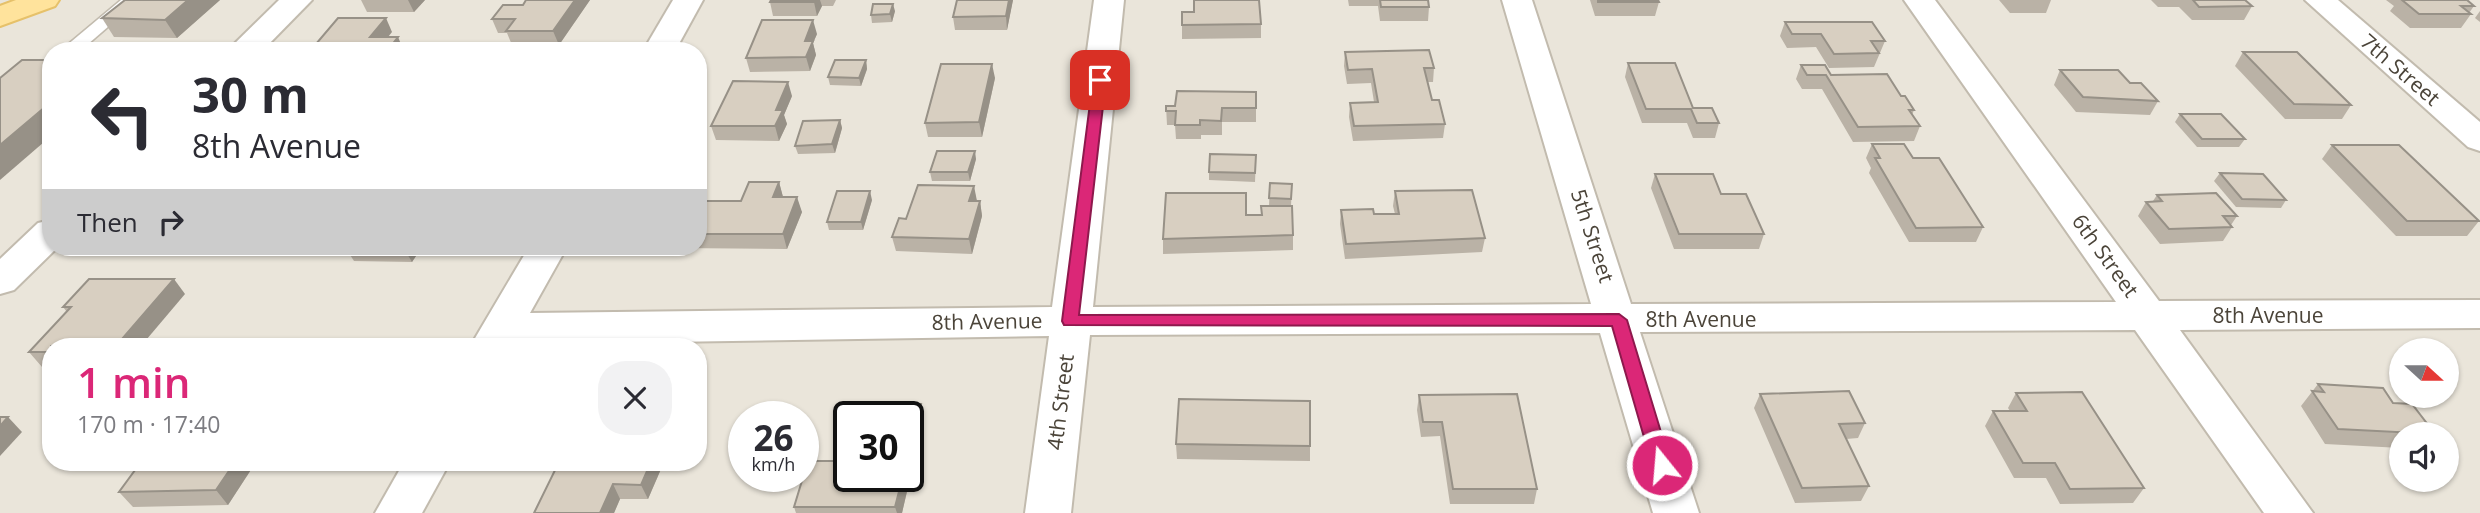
<!DOCTYPE html>
<html lang="en">
<head>
<meta charset="utf-8">
<style>
	:root { --surface:#fff; --page:#f2f2f3; --text:#2b2b33; --muted:#7c7c81; --accent:#db2777 }
	body { margin:0; font-family:"Open Sans",sans-serif; background:var(--page); color:var(--text); height:100vh; display:flex; flex-direction:column; font-size:26px; white-space:nowrap }
	* { box-sizing:border-box; margin:0 }
	p { font-size:23px; color:var(--muted) }
	.icon { flex:none; width:38px; height:38px; fill:none; stroke:currentColor; stroke-width:2; stroke-linecap:round; stroke-linejoin:round }
	.map { position:relative; flex:1; overflow:hidden }
	.side { position:absolute; left:42px; top:338px; width:665px; height:133px; display:flex; flex-direction:column; background:var(--surface); border-radius:28px; box-shadow:0 2px 5px #0004 }
	.side>* { flex:none }
	.top-card { position:absolute; left:42px; top:42px; width:665px; height:214px; border-radius:28px; box-shadow:0 2px 5px #0004; background:#fff; color:var(--text); overflow:hidden }
	.needle { width:46px; rotate:111deg }
	.tools { position:absolute; left:2389px; top:338px; display:grid; gap:14px }
	.tools a { display:grid; place-items:center; width:70px; height:70px; border-radius:50%; background:var(--surface); box-shadow:0 2px 5px #0004; font-size:35px }
	.speed { position:absolute; left:728px; top:401px; display:flex; gap:14px; font-size:35px; font-weight:700; text-align:center }
	.speed>* { display:grid; place-content:center; width:91px; height:91px; border-radius:50%; background:var(--surface); box-shadow:0 2px 5px #0004; line-height:1 }
	.speed small { font-size:18px; font-weight:400 }
	.speed .limit { border:4px solid #111; border-radius:10px; background:#fff; color:#111 }
	.pin { position:absolute; display:grid; place-items:center; width:60px; height:60px; color:#fff; margin:-30px; border-radius:14px; box-shadow:0 4px 10px #0006 }
	.me { position:absolute; width:77px; margin:-38px; rotate:343deg; stroke-linejoin:round; filter:drop-shadow(0 0 5px #0008) }
	.turn { display:flex; align-items:center; gap:24px; height:147px; padding:0 35px; font-size:32px }
	.turn .icon { width:91px; height:91px; stroke-width:2.5 }
	.turn b { display:block; font-size:49px; line-height:60px }
	.then { display:flex; align-items:center; height:66px; padding:0 35px; background:#0003; gap:14px; font-size:26px }
	.round { display:grid; place-items:center; flex:none; width:74px; height:74px; border-radius:28px; background:var(--page) }
	.overview { display:flex; align-items:center; justify-content:space-between; height:119px; padding:0 35px }
	h1 { font-size:42px; font-weight:600; line-height:52px; color:var(--accent) }
	.map>svg:first-child { display:block }
	.residential { fill:#eae5da; fill-rule:evenodd }
	.lines { fill:none; stroke-linecap:round; stroke-linejoin:round }
	.service-casing { stroke:#c2bbae; stroke-width:3 }
	.minor-casing { stroke:#c2bbae; stroke-width:4 }
	.primary-casing { stroke:#e6c16a; stroke-width:4 }
	.service { fill:#fff; fill-rule:evenodd }
	.minor { fill:#fff; fill-rule:evenodd }
	.primary { fill:#ffe39c; fill-rule:evenodd }
	.wall { fill:#bab2a6 }
	.shaded-wall { fill:#979187 }
	.building { fill:#d8cfc1; stroke:#979187; stroke-width:2 }
	.route { fill:#db2777; stroke:#8e194d; stroke-width:2 }
	.labels { text-anchor:middle; stroke-width:5; stroke-linejoin:round; paint-order:stroke }
	.street-label { font-size:21px; fill:#4b4439; stroke:#fff }
</style>
</head>
<body>
<div class="map">
<svg width="2480" height="513" viewBox="0 0 2480 513">
	<rect width="100%" height="100%" fill="#f6f3ec"/>
	<path class="residential" d="M 0,0 L 2480,0 L 2480,513 L 0,513 ZM 51,51 L 698,51 L 698,247 L 51,247 ZM 51,346 L 698,346 L 698,462 L 51,462 ZM 2401,350 L 2446,350 L 2446,396 L 2401,396 ZM 744,416 L 803,416 L 803,476 L 744,476 ZM 849,416 L 908,416 L 908,476 L 849,476 ZM 2401,434 L 2446,434 L 2446,480 L 2401,480 Z"/>
	<g class="lines">
		<g class="service-casing">
			<polygon id="service" points="121,0 139,0 80,51 60,51"/>
		</g>
		<g class="minor-casing">
			<g id="minor">
				<polygon points="279,0 312,0 262,51 227,51"/>
				<polygon points="673,0 703,0 675,51 643,51"/>
				<polygon points="1094,0 1124,0 1093,307 1591,304 1502,0 1532,0 1631,304 2116,302 1904,0 1935,0 2159,301 2480,300 2480,328 2180,330 2313,513 2264,513 2135,330 1640,332 1699,513 1653,513 1600,333 1090,335 1071,513 1025,513 1049,336 471,345 529,247 567,247 530,313 1052,307"/>
				<polygon points="2305,0 2338,0 2480,122 2480,151 2468,147"/>
				<polygon points="51,220 51,247 58,247 14,290 0,294 0,259 38,223"/>
				<polygon points="404,462 450,462 422,513 375,513"/>
			</g>
		</g>
		<g class="primary-casing">
			<polygon id="primary" points="16,0 59,0 55,6 0,26 0,6"/>
		</g>
		<use href="#service" class="service"/>
		<use href="#minor" class="minor"/>
		<use href="#primary" class="primary"/>
	</g>
	<g class="wall">
		<polygon points="125,0 220,0 177,38 114,37 102,18"/>
		<polygon points="361,0 425,0 414,12 367,12"/>
		<polygon points="526,0 590,0 559,45 512,45 507,33 498,33 492,19 523,5"/>
		<polygon points="771,0 836,0 833,6 822,6 817,16 773,16 770,2"/>
		<polygon points="957,0 1013,0 1007,30 955,30 953,17"/>
		<polygon points="1348,0 1428,0 1429,7 1428,21 1380,21 1378,6 1349,6"/>
		<polygon points="1590,0 1658,0 1659,2 1655,16 1595,16"/>
		<polygon points="1999,0 2051,0 2046,13 2010,13"/>
		<polygon points="2151,0 2245,0 2252,6 2244,20 2192,20 2179,7 2158,7"/>
		<polygon points="2386,0 2467,0 2474,6 2469,13 2471,14 2461,28 2410,28 2390,11 2394,6"/>
		<polygon points="895,11 892,22 872,23 871,15"/>
		<polygon points="2480,11 2480,22 2475,18"/>
		<polygon points="1182,12 1194,12 1261,24 1261,38 1182,39"/>
		<polygon points="1785,22 1885,41 1874,67 1829,68 1816,47 1787,48 1780,36"/>
		<polygon points="817,34 813,43 816,55 810,71 750,72 746,58"/>
		<polygon points="1345,52 1434,68 1433,82 1428,82 1432,100 1445,124 1443,138 1353,141 1349,117 1350,103 1374,102 1371,83 1347,84 1344,66"/>
		<polygon points="2243,52 2351,105 2342,119 2285,119 2235,66"/>
		<polygon points="866,60 867,69 861,86 830,85 828,77"/>
		<polygon points="1628,63 1693,108 1719,123 1715,138 1693,138 1687,123 1642,123 1625,77"/>
		<polygon points="1801,65 1901,96 1914,110 1912,115 1920,126 1914,141 1853,142 1822,89 1802,89 1796,79"/>
		<polygon points="2060,70 2130,83 2158,101 2150,115 2076,112 2054,85"/>
		<polygon points="995,78 982,137 928,137 925,123"/>
		<polygon points="1256,92 1256,122 1222,122 1222,135 1201,135 1201,139 1176,139 1175,125 1167,125 1166,106 1175,106"/>
		<polygon points="792,96 784,115 787,124 779,141 716,140 711,126"/>
		<polygon points="2180,114 2245,139 2239,147 2197,147 2175,122"/>
		<polygon points="840,120 842,128 835,153 798,154 795,146"/>
		<polygon points="1872,144 1913,158 1983,227 1976,242 1909,242 1869,173 1871,168 1866,158"/>
		<polygon points="2332,145 2479,221 2467,236 2396,236 2322,159"/>
		<polygon points="1256,155 1255,182 1209,180 1209,172"/>
		<polygon points="976,159 970,181 932,181 930,172"/>
		<polygon points="2220,173 2286,200 2281,208 2236,207 2214,181"/>
		<polygon points="1655,174 1721,194 1764,234 1759,249 1674,249 1651,188"/>
		<polygon points="779,182 783,197 802,212 787,249 677,248 677,247 698,247 698,201 741,201"/>
		<polygon points="1270,183 1292,184 1291,206 1293,235 1293,250 1163,254 1163,239 1246,215 1261,215 1261,206 1269,206"/>
		<polygon points="1395,191 1485,238 1482,252 1345,259 1340,224 1341,210 1374,214 1395,214 1393,206"/>
		<polygon points="2157,195 2237,216 2231,225 2232,227 2223,241 2160,244 2138,216 2146,202 2153,201"/>
		<polygon points="872,200 863,230 829,230 827,222"/>
		<polygon points="976,201 980,201 982,216 972,254 896,251 892,237 906,219"/>
		<polygon points="345,247 422,247 412,262 354,261"/>
		<polygon points="185,294 51,346 51,367 42,367 29,352 67,312 63,307"/>
		<polygon points="2318,384 2393,403 2435,434 2401,434 2401,448 2325,444 2301,406"/>
		<polygon points="2016,393 2144,488 2133,503 2060,504 2046,478 2014,478 1985,426 1993,411 2010,411 2008,408"/>
		<polygon points="1760,394 1865,423 1858,438 1846,439 1869,486 1861,501 1795,503 1754,408"/>
		<polygon points="1419,395 1537,489 1534,504 1450,504 1440,436 1421,437 1417,410"/>
		<polygon points="924,418 902,513 796,513 794,507 840,461"/>
		<polygon points="1176,444 1310,446 1310,461 1177,459"/>
		<polygon points="141,462 256,462 228,505 133,507 119,492"/>
		<polygon points="559,462 661,469 648,499 620,499 614,513 534,513"/>
	</g>
	<g class="shaded-wall">
		<polygon points="188,0 220,0 177,38 165,20"/>
		<polygon points="408,0 425,0 414,12"/>
		<polygon points="575,0 590,0 559,45 553,31"/>
		<polygon points="815,0 820,0 822,6 817,16 814,2"/>
		<polygon points="1009,0 1013,0 1007,30 1006,16"/>
		<polygon points="893,4 895,11 892,22 890,14"/>
		<polygon points="386,18 392,32 377,51 370,37"/>
		<polygon points="813,20 817,34 813,43 816,55 810,71 806,57 805,41"/>
		<polygon points="398,37 404,51 387,51"/>
		<polygon points="866,60 867,69 861,86 859,78"/>
		<polygon points="992,64 995,78 982,137 979,122"/>
		<polygon points="788,82 792,96 784,115 787,124 779,141 775,126 776,110"/>
		<polygon points="51,102 51,136 0,180 0,145"/>
		<polygon points="840,120 842,128 835,153 832,144"/>
		<polygon points="975,151 976,159 970,181 968,172"/>
		<polygon points="779,182 783,197 777,212 773,197"/>
		<polygon points="974,186 977,201 972,216 969,201"/>
		<polygon points="870,191 872,200 863,230 861,222"/>
		<polygon points="797,197 802,212 787,249 783,234"/>
		<polygon points="980,201 982,216 972,254 969,239"/>
		<polygon points="403,247 422,247 412,262"/>
		<polygon points="174,279 185,294 141,346 116,346"/>
		<polygon points="921,404 924,418 902,513 897,513 895,507 903,476 908,476 908,454"/>
		<polygon points="8,417 22,432 0,456 0,426"/>
		<polygon points="235,462 256,462 228,505 216,490"/>
		<polygon points="651,462 658,462 661,469 648,499 641,485"/>
		<polygon points="613,484 620,499 614,513 600,513"/>
	</g>
	<g class="building">
		<polygon points="125,0 188,0 165,20 102,18"/>
		<polygon points="526,0 575,0 553,31 506,31 515,19 492,19 503,5 523,5"/>
		<polygon points="771,0 815,0 814,2 770,2"/>
		<polygon points="957,0 1009,0 1006,16 953,17"/>
		<polygon points="1194,0 1259,0 1261,24 1182,25 1182,12 1194,12"/>
		<polygon points="1380,0 1428,0 1429,7 1381,7"/>
		<polygon points="1598,0 1658,0 1659,2 1598,2"/>
		<polygon points="2193,0 2245,0 2252,6 2199,7"/>
		<polygon points="2402,0 2467,0 2474,6 2461,6 2471,14 2419,14"/>
		<polygon points="873,4 893,4 890,14 871,15"/>
		<polygon points="338,18 386,18 370,37 398,37 387,51 310,51"/>
		<polygon points="762,20 813,20 805,41 813,41 806,57 746,58"/>
		<polygon points="1785,22 1872,22 1885,41 1871,41 1879,53 1834,54 1821,34 1792,34"/>
		<polygon points="539,49 538,51 467,51"/>
		<polygon points="1429,50 1434,68 1424,68 1432,100 1439,100 1445,124 1354,126 1350,103 1378,102 1372,69 1348,70 1345,52"/>
		<polygon points="2243,52 2297,52 2351,105 2294,104"/>
		<polygon points="22,60 51,60 51,102 0,145 0,78"/>
		<polygon points="835,60 866,60 859,78 828,77"/>
		<polygon points="1628,63 1675,63 1693,108 1712,108 1719,123 1697,123 1691,109 1646,109"/>
		<polygon points="941,64 992,64 979,122 925,123"/>
		<polygon points="1801,65 1825,65 1831,75 1887,74 1901,96 1905,96 1914,110 1909,110 1920,126 1858,127 1826,75 1807,75"/>
		<polygon points="2060,70 2118,70 2130,83 2141,83 2158,101 2083,97"/>
		<polygon points="733,81 788,82 776,110 783,110 775,126 711,126"/>
		<polygon points="1177,91 1256,92 1256,108 1222,108 1221,121 1200,120 1200,125 1175,125 1176,111 1166,111 1166,106 1175,106"/>
		<polygon points="2180,114 2221,114 2245,139 2202,139"/>
		<polygon points="840,120 832,144 795,146 803,121"/>
		<polygon points="1872,144 1904,144 1913,158 1939,158 1983,227 1916,228 1875,158 1880,158"/>
		<polygon points="2332,145 2399,145 2479,221 2407,221"/>
		<polygon points="937,151 975,151 968,172 930,172"/>
		<polygon points="1210,154 1256,155 1255,173 1209,172"/>
		<polygon points="2220,173 2263,174 2286,200 2242,199"/>
		<polygon points="1655,174 1713,174 1721,194 1746,194 1764,234 1679,234"/>
		<polygon points="749,182 779,182 773,197 797,197 783,234 698,234 698,201 741,201"/>
		<polygon points="1270,183 1292,184 1291,199 1269,198"/>
		<polygon points="918,185 974,186 969,201 980,201 969,239 892,237 899,218 906,219"/>
		<polygon points="1472,190 1485,238 1346,244 1341,210 1373,209 1374,214 1399,214 1395,191"/>
		<polygon points="837,191 870,191 861,222 827,222"/>
		<polygon points="1166,193 1246,193 1246,215 1262,215 1261,206 1292,206 1293,235 1163,239"/>
		<polygon points="2216,193 2237,216 2223,216 2232,227 2169,229 2146,202 2162,201 2157,195"/>
		<polygon points="89,279 174,279 116,346 51,346 51,352 29,352 71,307 63,307"/>
		<polygon points="2318,384 2383,388 2393,403 2412,404 2435,434 2338,429 2312,391 2324,392"/>
		<polygon points="1849,391 1865,423 1839,424 1869,486 1802,488 1760,394"/>
		<polygon points="2082,392 2144,488 2070,489 2055,463 2023,463 1993,411 2027,411 2016,393"/>
		<polygon points="1517,394 1537,489 1453,489 1442,422 1423,422 1419,395"/>
		<polygon points="1179,399 1310,401 1310,446 1176,444"/>
		<polygon points="856,403 921,404 908,454 908,416 852,416"/>
		<polygon points="0,417 8,417 0,426"/>
		<polygon points="849,429 849,476 903,476 895,507 794,507 808,461 840,461"/>
		<polygon points="141,462 235,462 216,490 119,492"/>
		<polygon points="559,462 651,462 641,485 613,484 600,513 534,513"/>
	</g>
	<polygon class="route" points="1100,76 1106,80 1079,315 1619,314 1627,320 1671,465 1668,470 1662,472 1652,465 1612,326 1064,325 1062,321 1093,80"/>
	<g class="labels">
		<g class="street-label">
			<text transform="translate(2400 70) rotate(41)" y="7">7th Street</text>
			<text transform="translate(1592 236) rotate(72)" y="7">5th Street</text>
			<text transform="translate(2105 256) rotate(54)" y="7">6th Street</text>
			<text x="2268" y="323">8th Avenue</text>
			<text x="1701" y="327">8th Avenue</text>
			<text transform="translate(987 322) rotate(-1)" y="7">8th Avenue</text>
			<text transform="translate(1061 402) rotate(-83)" y="7">4th Street</text>
		</g>
	</g>
</svg>
<div class="tools">
<a><svg class="needle" viewBox="-14 -14 28 28"><path d="M0-13l5 13h-10z" fill="#e53935"/><path d="M0 13l5-13h-10z" fill="#7c7c81"/></svg></a>
<a><svg class="icon" aria-label="sound" viewBox="0 0 24 24"><path d="M4 9h4l5-4v14l-5-4H4zM17 9q2 3 0 6"/></svg></a>
</div>
<div class="speed"><div>26<small>km/h</small></div><div class="limit">30</div></div>
<div class="pin" style="left:1100px;top:80px;background:#d93025"><svg class="icon" aria-label="arrive" viewBox="0 0 24 24"><path d="M6 21V4h12l-3 4 3 4H6"/></svg></div>
<svg class="me" style="left:1662px;top:465px" viewBox="-20 -20 40 40"><circle r="17" fill="#db2777" stroke="#fff" stroke-width="3"/><path d="M0-11L8 9 0 5-8 9z" fill="#fff"/></svg>
<div class="top-card">
<div class="turn"><svg class="icon" aria-label="left" viewBox="0 0 24 24"><path d="M17 20v-9H6M10 6l-5 5 5 5"/></svg><div><b>30 m</b>8th Avenue</div></div>
<div class="then">Then<svg class="icon" aria-label="right" viewBox="0 0 24 24"><path d="M7 20v-9h11M14 6l5 5-5 5"/></svg></div>
</div>
<section class="side">
<div class="overview"><div><h1>1 min</h1><p>170 m · 17:40</p></div><a class="round"><svg class="icon" aria-label="close" viewBox="0 0 24 24"><path d="M6 6l12 12M18 6L6 18"/></svg></a></div>
</section>
</div>
</body>
</html>
